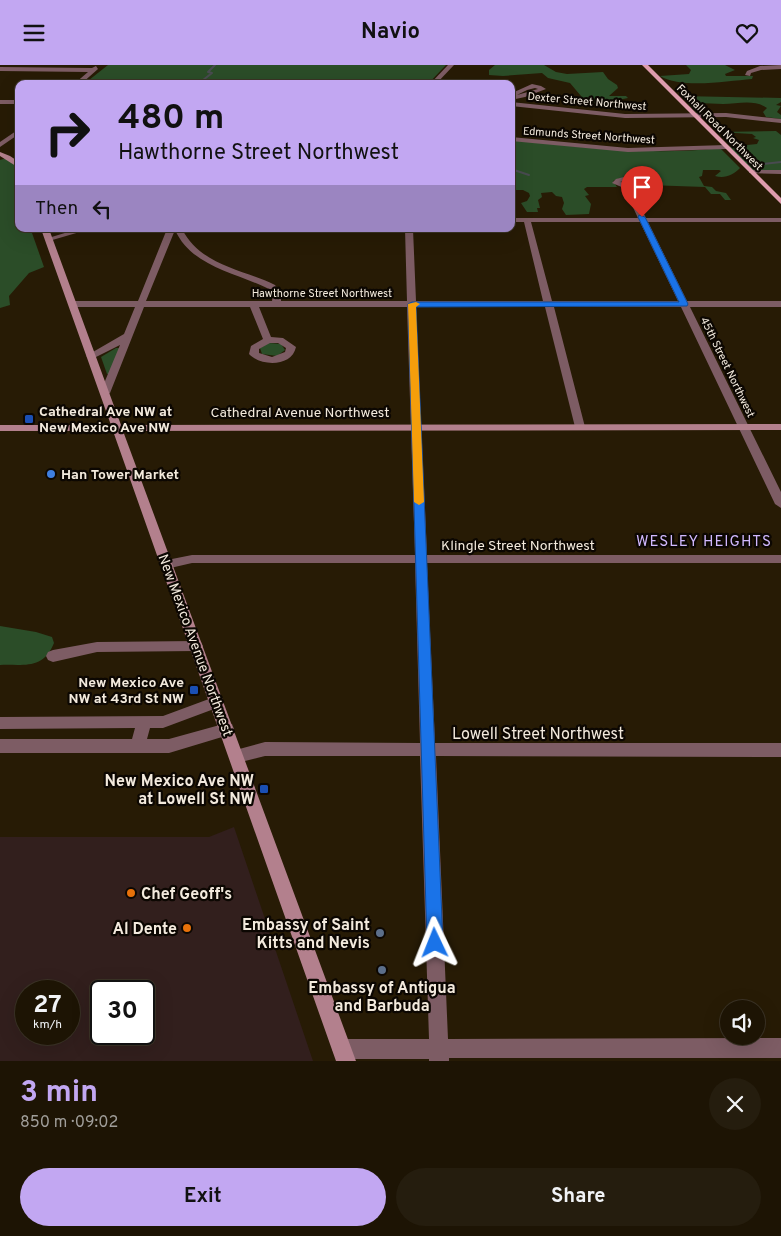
<!DOCTYPE html>
<html lang="en">
<head>
<meta charset="utf-8">
<style>
	:root { --surface:#1d1404; --page:#251d0e; --text:#f1f3f6; --muted:#a09e9a; --line:#3b3326; --accent:#c2a7f2 }
	body { margin:0; font-family:Overpass,sans-serif; background:var(--page); color:var(--text); height:100vh; display:flex; flex-direction:column; font-size:19px; white-space:nowrap }
	* { box-sizing:border-box; margin:0 }
	p { font-size:16px; color:var(--muted) }
	.icon { flex:none; width:28px; height:28px; fill:none; stroke:currentColor; stroke-width:2; stroke-linecap:round; stroke-linejoin:round }
	.map { position:relative; height:996px; overflow:hidden }
	.drawer { display:flex; flex-direction:column; background:var(--surface); flex:1 }
	.drawer>* { flex:none }
	.top-card { position:absolute; left:15px; top:15px; width:500px; height:152px; border-radius:10px; box-shadow:0 5px 20px #0002,0 0 0 1px var(--line); background:#c2a7f2; color:#111; overflow:hidden }
	.fabs { position:absolute; left:720px; top:935px; display:grid; gap:10px }
	.fabs a { display:grid; place-items:center; width:45px; height:45px; border-radius:50%; background:var(--surface); box-shadow:0 5px 20px #0002,0 0 0 1px var(--line); font-size:25px }
	.speed { position:absolute; left:15px; top:915px; display:flex; gap:10px; font-size:25px; font-weight:700; text-align:center }
	.speed>* { display:grid; place-content:center; width:65px; height:65px; border-radius:50%; background:var(--surface); box-shadow:0 5px 20px #0002,0 0 0 1px var(--line); line-height:1 }
	.speed small { font-size:12px; font-weight:400 }
	.speed .limit { border:2px solid #111; border-radius:8px; background:#fff; color:#111 }
	.pin { position:absolute; display:grid; place-items:center; width:42px; height:42px; color:#fff; margin:-51px -21px; border-radius:50% 50% 50% 0; rotate:-45deg; box-shadow:0 0 5px #0007 }
	.pin .icon { rotate:45deg }
	.me { position:absolute; width:55px; margin:-28px; rotate:358deg; stroke-linejoin:round; filter:drop-shadow(0 0 4px #0008) }
	.turn { display:flex; align-items:center; gap:18px; height:105px; padding:0 20px; font-size:22px }
	.turn .icon { width:65px; height:65px; stroke-width:2.5 }
	.turn b { display:block; font-size:35px; line-height:42px }
	.then { display:flex; align-items:center; height:48px; padding:0 20px; background:#0003; gap:10px; font-size:19px }
	.round { display:grid; place-items:center; flex:none; width:52px; height:52px; border-radius:26px; background:var(--page) }
	.overview { display:flex; align-items:center; justify-content:space-between; height:85px; padding:0 20px }
	h1 { font-size:30px; font-weight:700; line-height:38px; color:var(--accent) }
	.button { display:flex; gap:10px; margin-top:auto; padding:10px 20px }
	.button a { flex:1; height:58px; border-radius:30px; background:var(--accent); color:#111; font-size:20px; font-weight:700; line-height:58px; text-align:center }
	.button a+a { background:var(--page); color:var(--text) }
	header { display:flex; justify-content:space-between; align-items:center; height:65px; padding:0 20px; background:var(--accent); color:#111; font-size:22px; font-weight:700 }
	.map>svg:first-child { display:block }
	.commercial { fill:#321f1d; fill-rule:evenodd }
	.green { fill:#2b4d28 }
	.lines { fill:none; stroke-linecap:round; stroke-linejoin:round }
	.stream { stroke:#494b50; stroke-width:2 }
	.street { fill:#7d5c64; fill-rule:evenodd }
	.secondary { fill:#b3808d; fill-rule:evenodd }
	.primary { fill:#de9bad; fill-rule:evenodd }
	.route { fill:#1a73e8; stroke:#114b97 }
	.slow { fill:#f59e0b }
	.transit-dot { fill:#1a4fb4; stroke:#0c0702; stroke-width:2 }
	.shop-dot { fill:#3f7fe0; stroke:#0c0702; stroke-width:2 }
	.food-dot { fill:#e8710a; stroke:#0c0702; stroke-width:2 }
	.service-dot { fill:#5c6f8a; stroke:#0c0702; stroke-width:2 }
	.labels { text-anchor:middle; stroke-width:4.5; stroke-linejoin:round; paint-order:stroke }
	.far-street-label { font-size:11px; fill:#f3eadd; stroke:#0c0702 }
	.poi-label { font-size:14px; font-weight:bold; fill:#f3eadd; stroke:#0c0702; text-anchor:start }
	.street-label { font-size:14px; fill:#f3eadd; stroke:#0c0702 }
	.neighbourhood-label { font-size:15px; letter-spacing:1px; fill:#d1b8fe; stroke:#0c0702 }
	.near-street-label { font-size:16px; fill:#f3eadd; stroke:#0c0702 }
	.near-poi-label { font-size:16px; font-weight:bold; fill:#f3eadd; stroke:#0c0702; text-anchor:end }
</style>
</head>
<body>
<header><svg class="icon" aria-label="menu" viewBox="0 0 24 24"><path d="M4 6h16M4 12h16M4 18h16"/></svg>Navio<svg class="icon" aria-label="heart" viewBox="0 0 24 24"><path d="M12 20l-8-8c-3-5 5-10 8-4 3-6 11-1 8 4z"/></svg></header>
<div class="map">
<svg width="781" height="996" viewBox="0 0 781 996">
	<rect width="100%" height="100%" fill="#271b05"/>
	<path class="commercial" d="M 234,762 L 313,996 L 0,996 L 0,772 L 209,772 ZM 26,926 L 69,926 L 69,969 L 26,969 ZM 101,926 L 144,926 L 144,969 L 101,969 Z"/>
	<g class="green">
		<polygon points="108,0 446,0 428,19 84,19"/>
		<polygon points="495,0 544,0 556,7 567,9 603,7 608,14 617,20 618,23 609,31 626,31 628,33 613,36 613,38 611,39 582,37 578,33 581,31 570,18 548,13 542,8 503,11 489,10 489,5"/>
		<path d="M 686,0 L 725,0 L 735,5 L 725,9 L 726,11 L 753,11 L 752,14 C 727,16 682,24 660,11 L 689,9 L 691,5 Z"/>
		<path d="M 681,31 L 781,33 L 781,37 L 776,40 L 781,41 L 777,47 L 781,50 L 781,54 L 766,52 L 763,47 L 767,43 C 754,34 738,39 723,39 C 715,39 707,38 698,38 L 703,49 L 697,48 Z"/>
		<polygon points="776,66 781,70 781,105 748,106 728,82 757,79 759,75 753,73 756,72 752,69 718,67"/>
		<path d="M 511,75 C 581,82 650,91 720,83 L 740,103 C 733,110 725,114 715,111 L 721,106 L 719,105 L 703,105 L 702,111 L 699,112 L 704,121 L 712,122 L 716,126 L 726,128 L 731,135 L 725,135 L 720,129 L 711,129 L 705,122 L 647,120 L 644,120 L 642,125 L 651,131 L 643,135 L 637,131 L 633,124 L 641,121 C 635,111 622,111 613,116 L 617,122 L 587,122 L 584,124 L 589,130 L 585,131 L 591,139 L 589,149 L 566,150 L 562,144 L 564,138 L 562,132 L 556,131 L 552,127 L 541,128 L 542,132 L 538,135 L 540,143 L 537,143 L 538,147 L 527,147 L 521,138 L 527,136 L 530,131 L 529,128 L 523,125 L 511,125 Z"/>
		<polygon points="7,93 17,102 19,108 19,164 37,164 38,166 32,168 44,202 29,208 9,231 10,240 0,243 0,95"/>
		<polygon points="269,278 281,279 285,285 277,291 262,289 260,283"/>
		<polygon points="116,283 120,283 109,309 107,309 101,292"/>
		<path d="M 0,561 L 36,567 L 52,572 L 54,578 C 43,605 25,599 0,600 Z"/>
	</g>
	<g class="lines">
		<g class="stream">
			<polyline points="198,19 212,8 208,7 215,0"/>
			<polyline points="763,99 781,97"/>
			<polyline points="511,104 529,110"/>
		</g>
		<g class="street">
			<polygon points="448,0 454,0 436,19 430,19"/>
			<polygon points="781,0 781,4 761,5 751,8 750,11 745,10 747,6 760,1"/>
			<polygon points="96,1 98,4 81,19 74,19 88,7 0,6 0,2 92,3"/>
			<path d="M 532,19 L 541,21 L 546,24 L 525,32 L 511,35 L 512,28 ZM 535,23 L 538,24 L 517,30 L 527,25 Z"/>
			<rect x="0" y="35" width="19" height="4"/>
			<polygon points="511,37 625,49 726,48 781,54 781,58 726,52 625,53 511,41"/>
			<polygon points="19,64 19,69 0,82 0,77"/>
			<polygon points="511,72 628,83 726,80 729,82 726,84 628,87 511,76"/>
			<polygon points="751,105 781,105 781,109 749,108 749,106"/>
			<path d="M 624,112 L 637,117 L 636,120 L 630,122 L 646,153 L 781,153 L 781,157 L 648,157 L 687,236 L 781,236 L 781,242 L 690,242 L 781,427 L 781,443 L 775,439 L 681,242 L 554,242 L 585,362 L 580,365 L 575,362 L 545,242 L 416,242 L 427,490 L 781,490 L 781,498 L 427,498 L 435,678 L 781,678 L 781,692 L 436,691 L 448,974 L 781,973 L 781,993 L 449,993 L 449,996 L 429,996 L 429,994 L 342,994 L 335,991 L 332,984 L 335,977 L 342,974 L 429,974 L 420,691 L 265,691 L 237,698 L 232,696 L 229,691 L 232,686 L 265,677 L 420,678 L 415,498 L 192,498 L 166,504 L 162,502 L 160,499 L 162,496 L 192,490 L 415,490 L 407,242 L 259,242 L 271,272 L 283,273 L 296,282 C 292,302 261,302 249,289 L 251,281 L 263,274 L 250,242 L 144,242 L 110,328 L 105,331 L 100,328 L 120,280 L 94,293 L 91,294 L 86,291 L 124,269 L 135,242 L 73,242 L 69,239 L 73,236 L 138,236 L 167,164 L 182,164 C 200,200 242,204 275,220 L 281,229 L 281,236 L 407,236 L 405,164 L 413,164 L 416,236 L 543,236 L 524,157 L 511,157 L 511,153 L 638,153 L 624,123 L 612,118 L 616,114 ZM 624,116 L 629,118 L 620,117 ZM 531,157 L 640,157 L 678,236 L 552,236 ZM 175,165 C 192,202 235,207 269,224 L 273,229 L 272,236 L 146,236 ZM 270,278 L 278,278 L 286,283 L 285,287 L 272,292 L 259,288 L 259,284 Z"/>
			<polygon points="78,164 90,164 49,176 45,174"/>
			<polygon points="196,576 201,577 203,581 201,585 196,586 97,587 53,597 48,595 46,591 48,587 53,585 97,577"/>
			<polygon points="217,631 222,633 224,637 222,641 163,663 150,663 147,674 169,674 227,658 232,659 234,664 232,669 169,688 0,688 0,674 132,674 135,663 0,664 0,652 163,651"/>
		</g>
		<g class="secondary">
			<polygon points="0,87 10,91 19,97 19,103 0,91"/>
			<polygon points="41,164 49,164 121,360 781,359 781,365 123,366 356,996 336,996 113,366 0,366 0,360 111,360"/>
		</g>
		<polygon class="primary" points="642,0 648,0 781,133 781,139"/>
	</g>
	<polygon class="route" points="639,150 645,152 688,239 687,241 416,242 443,878 441,883 435,886 429,883 427,878 408,239 412,237 679,237 638,152"/>
	<polygon class="slow" points="416,237 420,239 416,242 424,437 419,440 414,437 408,239"/>
	<g class="transit-dot">
		<rect x="24" y="349" width="10" height="10" rx="2.5"/>
		<rect x="189" y="620" width="10" height="10" rx="2.5"/>
		<rect x="259" y="719" width="10" height="10" rx="2.5"/>
	</g>
	<circle class="shop-dot" cx="51" cy="409" r="5"/>
	<g class="food-dot">
		<circle cx="131" cy="828" r="5"/>
		<circle cx="187" cy="863" r="5"/>
	</g>
	<g class="service-dot">
		<circle cx="380" cy="868" r="5"/>
		<circle cx="382" cy="905" r="5"/>
	</g>
	<g class="labels">
		<g class="far-street-label">
			<text transform="translate(587 36) rotate(5)" y="4">Dexter Street Northwest</text>
			<text transform="translate(720 62) rotate(45)" y="4">Foxhall Road Northwest</text>
			<text transform="translate(589 70) rotate(4)" y="4">Edmunds Street Northwest</text>
			<text x="322" y="232">Hawthorne Street Northwest</text>
			<text transform="translate(728 302) rotate(64)" y="4">45th Street Northwest</text>
		</g>
		<g class="poi-label">
			<text x="39" y="351">Cathedral Ave NW at<tspan x="39" dy="16">New Mexico Ave NW</tspan></text>
			<text x="61" y="414">Han Tower Market</text>
			<text x="184" y="622" text-anchor="end">New Mexico Ave<tspan x="184" dy="16">NW at 43rd St NW</tspan></text>
		</g>
		<g class="street-label">
			<text x="300" y="352">Cathedral Avenue Northwest</text>
			<text x="518" y="485">Klingle Street Northwest</text>
			<text transform="translate(196 580) rotate(70)" y="5">New Mexico Avenue Northwest</text>
		</g>
		<g class="neighbourhood-label">
			<text x="704" y="481">WESLEY HEIGHTS</text>
		</g>
		<g class="near-street-label">
			<text x="538" y="674">Lowell Street Northwest</text>
		</g>
		<g class="near-poi-label">
			<text x="254" y="721">New Mexico Ave NW<tspan x="254" dy="18">at Lowell St NW</tspan></text>
			<text x="141" y="834" text-anchor="start">Chef Geoff's</text>
			<text x="370" y="865">Embassy of Saint<tspan x="370" dy="18">Kitts and Nevis</tspan></text>
			<text x="177" y="869">Al Dente</text>
			<text x="382" y="928" text-anchor="middle">Embassy of Antigua<tspan x="382" dy="18">and Barbuda</tspan></text>
		</g>
	</g>
</svg>
<div class="fabs">
<a><svg class="icon" aria-label="sound" viewBox="0 0 24 24"><path d="M4 9h4l5-4v14l-5-4H4zM17 9q2 3 0 6"/></svg></a>
</div>
<div class="speed"><div>27<small>km/h</small></div><div class="limit">30</div></div>
<div class="pin" style="left:642px;top:152px;background:#d93025"><svg class="icon" aria-label="arrive" viewBox="0 0 24 24"><path d="M6 21V4h12l-3 4 3 4H6"/></svg></div>
<svg class="me" style="left:435px;top:878px" viewBox="-20 -20 40 40"><path d="M0-17L14 15 0 8-14 15z" fill="#1a73e8" stroke="#fff" stroke-width="4"/></svg>
<div class="top-card">
<div class="turn"><svg class="icon" aria-label="right" viewBox="0 0 24 24"><path d="M7 20v-9h11M14 6l5 5-5 5"/></svg><div><b>480 m</b>Hawthorne Street Northwest</div></div>
<div class="then">Then<svg class="icon" aria-label="left" viewBox="0 0 24 24"><path d="M17 20v-9H6M10 6l-5 5 5 5"/></svg></div>
</div>
</div>
<section class="drawer">
<div class="overview"><div><h1>3 min</h1><p>850 m · 09:02</p></div><a class="round"><svg class="icon" aria-label="close" viewBox="0 0 24 24"><path d="M6 6l12 12M18 6L6 18"/></svg></a></div>
<div class="button"><a>Exit</a><a>Share</a></div>
</section>
</body>
</html>
